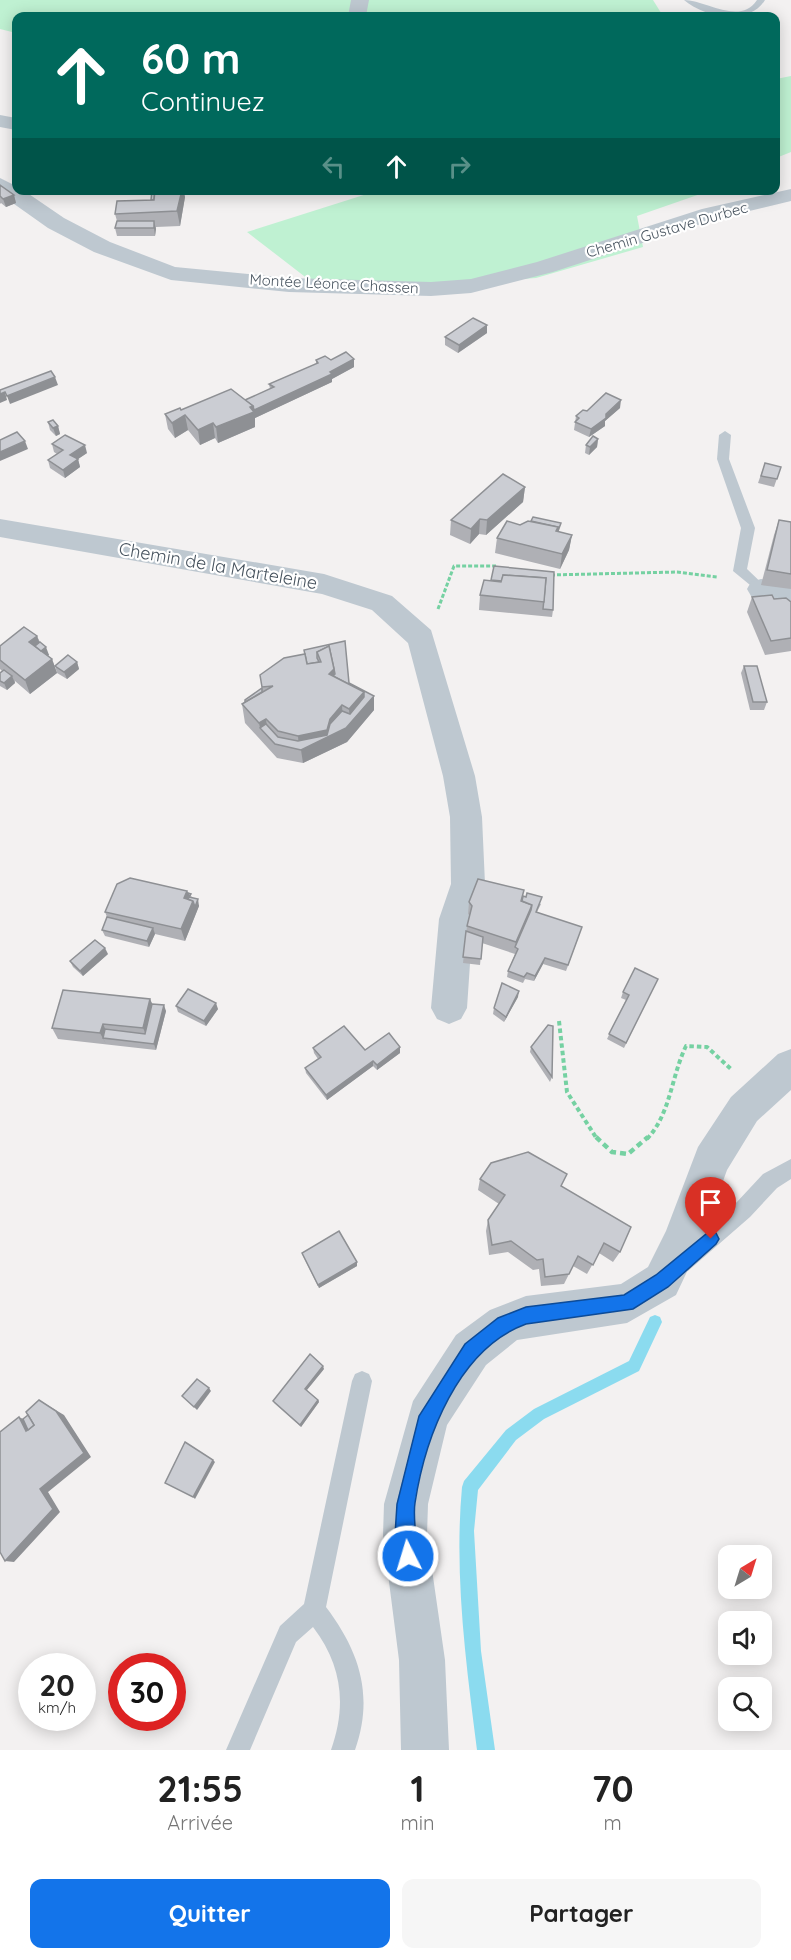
<!DOCTYPE html>
<html lang="fr">
<head>
<meta charset="utf-8">
<style>
	:root { --surface:#fff; --page:#f6f6f6; --text:#222; --muted:#767676; --accent:#1374ea }
	body { margin:0; font-family:Quicksand,sans-serif; background:var(--page); color:var(--text); height:100vh; display:flex; flex-direction:column; font-size:22px; white-space:nowrap }
	* { box-sizing:border-box; margin:0 }
	p { font-size:20px; color:var(--muted) }
	.icon { flex:none; width:33px; height:33px; fill:none; stroke:currentColor; stroke-width:2; stroke-linecap:round; stroke-linejoin:round }
	.map { position:relative; height:1750px; overflow:hidden }
	.side { display:flex; flex-direction:column; background:var(--surface); flex:1 }
	.side>* { flex:none }
	.hud { position:absolute; left:12px; top:12px; width:768px; height:183px; border-radius:12px; box-shadow:0 3px 15px #0003; background:#00695c; color:#fff; overflow:hidden }
	.needle { width:39px; rotate:38deg }
	.fabs { position:absolute; left:718px; top:1545px; display:grid; gap:12px }
	.fabs a { display:grid; place-items:center; width:54px; height:54px; border-radius:12px; background:var(--surface); box-shadow:0 3px 15px #0003; font-size:30px }
	.speed { position:absolute; left:18px; top:1653px; display:flex; gap:12px; font-size:30px; font-weight:700; text-align:center }
	.speed>* { display:grid; place-content:center; width:78px; height:78px; border-radius:50%; background:var(--surface); box-shadow:0 3px 15px #0003; line-height:1 }
	.speed small { font-size:15px; font-weight:400 }
	.speed .limit { border:9px solid #d22; background:#fff; color:#111 }
	.pin { position:absolute; display:grid; place-items:center; width:51px; height:51px; color:#fff; margin:-62px -26px; border-radius:50% 50% 50% 0; rotate:-45deg; box-shadow:0 0 6px #0007 }
	.pin .icon { rotate:45deg }
	.me { position:absolute; width:66px; margin:-33px; rotate:355deg; stroke-linejoin:round; filter:drop-shadow(0 0 4px #0008) }
	.turn { display:flex; align-items:center; gap:21px; height:126px; padding:0 30px; font-size:27px }
	.turn .icon { width:78px; height:78px; stroke-width:2.5 }
	.turn b { display:block; font-size:42px; line-height:51px }
	.lanes { display:flex; align-items:center; height:57px; padding:0 30px; background:#0003; justify-content:center; gap:30px; direction:ltr }
	.lanes .off { opacity:.35 }
	.eta { display:flex; justify-content:space-evenly; align-items:center; height:102px; text-align:center }
	.eta b { font-size:36px; font-weight:800; line-height:42px }
	.cta { display:flex; gap:12px; margin-top:auto; padding:12px 30px }
	.cta a { flex:1; height:69px; border-radius:12px; background:var(--accent); color:#fff; font-size:24px; font-weight:800; line-height:69px; text-align:center }
	.cta a+a { background:var(--page); color:var(--text) }
	.map>svg:first-child { display:block }
	.green { fill:#bff1d2 }
	.lines { fill:none; stroke-linecap:round; stroke-linejoin:round }
	.stream { fill:#8bdbef; fill-rule:evenodd }
	.path-far2 { stroke:#75d1a2; stroke-width:3; stroke-dasharray:4 2; stroke-linecap:butt }
	.path-far1 { stroke:#75d1a2; stroke-width:4; stroke-dasharray:4.5 3; stroke-linecap:butt }
	.path { stroke:#75d1a2; stroke-width:4.5; stroke-dasharray:6 4; stroke-linecap:butt }
	.lane { fill:#bec8d0; fill-rule:evenodd }
	.street { fill:#bec8d0; fill-rule:evenodd }
	.wall { fill:#afb0b5 }
	.shaded-wall { fill:#8e9094 }
	.building { fill:#cbcdd3; stroke:#8e9094; stroke-width:1.5 }
	.route { fill:#1374ea; stroke:#0c4b98; stroke-width:1.5 }
	.labels { text-anchor:middle; stroke-width:4.5; stroke-linejoin:round; paint-order:stroke }
	.far-street-label { font-size:15px; fill:#48545f; stroke:#fff }
	.street-label { font-size:18px; fill:#48545f; stroke:#fff }
</style>
</head>
<body>
<div class="map">
<svg width="791" height="1750" viewBox="0 0 791 1750">
	<rect width="100%" height="100%" fill="#f3f1f1"/>
	<g class="green">
		<polygon points="0,0 653,0 663,16 16,16 16,33 0,29"/>
		<polygon points="791,76 791,152 776,158 776,79"/>
		<polygon points="369,191 709,191 637,216 643,247 536,278 326,293 247,232 370,193"/>
	</g>
	<g class="lines">
		<path class="stream" d="M 655,1315 L 660,1317 L 662,1322 L 639,1371 L 544,1419 L 516,1440 L 478,1490 L 474,1531 L 481,1651 L 495,1750 L 477,1750 C 466,1663 454,1575 462,1487 L 464,1481 L 506,1430 L 534,1409 L 629,1361 L 650,1317 Z"/>
		<g class="path-far2">
			<polyline points="551,575 677,572 717,577"/>
			<polyline points="438,609 454,566 496,566"/>
		</g>
		<g class="path-far1">
			<polyline points="559,1021 567,1092 597,1139"/>
			<path d="M 647,1139 C 671,1113 671,1077 686,1046 L 707,1047 L 732,1070"/>
		</g>
		<polyline class="path" points="596,1137 612,1152 628,1154 648,1137"/>
		<g class="lane">
			<path d="M 684,0 C 706,0 740,26 757,0 L 765,0 C 749,26 705,18 684,0 Z"/>
			<polygon points="725,431 731,435 729,459 755,528 747,569 768,589 761,594 733,571 741,528 717,459 719,435"/>
			<polygon points="791,1159 791,1179 777,1188 750,1217 688,1271 681,1274 674,1271 671,1264 674,1257 736,1203 763,1174"/>
			<path d="M 362,1371 L 369,1374 L 372,1381 L 326,1607 C 360,1652 374,1696 355,1750 L 331,1750 C 347,1705 342,1665 313,1627 L 296,1642 L 250,1750 L 226,1750 L 280,1626 L 304,1604 L 352,1381 L 355,1374 Z"/>
		</g>
		<g class="street">
			<polygon points="351,0 369,0 366,16 348,16"/>
			<polygon points="0,115 16,118 16,130 0,127"/>
			<polygon points="0,178 16,186 16,190 23,190 64,218 110,242 175,267 289,278 431,282 471,279 537,262 702,209 791,189 791,201 716,219 553,272 471,293 431,296 289,292 171,280 94,252 48,228 0,194"/>
			<polygon points="0,519 324,574 392,596 431,630 475,776 482,817 485,884 473,919 467,1008 461,1019 449,1024 437,1019 431,1008 439,919 451,884 450,817 443,776 408,643 372,610 322,594 0,537"/>
			<polygon points="761,579 791,584 791,604 751,596 747,589 751,582"/>
			<polygon points="791,1049 791,1090 757,1121 727,1170 702,1240 676,1295 627,1323 517,1340 486,1365 447,1425 428,1504 427,1535 445,1660 449,1750 401,1750 399,1660 383,1535 384,1504 413,1401 456,1335 490,1310 526,1296 621,1284 648,1267 666,1231 698,1147 731,1097 778,1054"/>
		</g>
	</g>
	<g class="wall">
		<polygon points="0,185 14,195 16,203 6,207 1,203 0,204"/>
		<polygon points="185,197 180,226 156,227 155,236 117,236 115,228 117,221 115,214 151,200"/>
		<polygon points="487,333 458,353 445,345 445,337"/>
		<polygon points="354,359 354,367 332,379 332,382 255,418 255,427 218,443 215,438 200,445 188,430 175,438 168,429 165,414 245,400 270,389 269,384 316,364 316,360"/>
		<polygon points="620,408 605,421 605,426 589,437 574,430 576,416 587,411"/>
		<polygon points="48,422 58,426 60,434 56,436 50,430"/>
		<polygon points="598,439 597,447 589,455 585,453 586,445"/>
		<polygon points="52,444 87,453 78,459 80,467 65,478 50,468 48,460 57,454 54,452"/>
		<polygon points="765,463 781,467 774,487 758,483"/>
		<polygon points="525,487 523,502 486,535 479,534 470,544 450,535 451,520"/>
		<polygon points="779,520 791,522 791,589 761,585 774,535"/>
		<polygon points="520,525 560,532 572,535 569,550 560,569 495,553 497,538"/>
		<polygon points="554,572 553,610 552,617 479,610 480,595 491,581"/>
		<polygon points="752,597 774,599 791,602 791,651 765,655 747,612"/>
		<polygon points="37,636 40,642 49,655 48,656 52,659 57,673 30,694 15,681 15,683 7,690 0,686 0,673 2,671 0,669 0,646"/>
		<polygon points="345,641 349,683 374,696 374,710 347,742 303,763 277,758 245,723 242,704 304,655 304,650"/>
		<polygon points="77,662 79,669 67,679 57,673 55,666"/>
		<polygon points="744,666 767,702 764,710 750,710 741,673"/>
		<polygon points="187,891 199,906 185,941 155,934 149,947 105,936 102,930 107,917 105,912"/>
		<polygon points="523,896 541,904 537,912 580,933 566,971 543,964 534,981 525,979 523,983 507,977 508,971 515,954 482,943 480,965 463,963 467,926 470,916 468,914 469,902"/>
		<polygon points="108,954 83,976 73,967 70,961"/>
		<polygon points="658,979 624,1048 607,1039 626,1000 621,998 623,992"/>
		<polygon points="518,997 504,1022 493,1014 494,1008"/>
		<polygon points="150,999 152,1004 166,1011 156,1050 58,1039 52,1028"/>
		<polygon points="176,1006 218,1009 206,1026 178,1012"/>
		<polygon points="400,1047 400,1053 377,1070 373,1066 327,1100 306,1073 305,1068 318,1059 314,1053 313,1048 365,1050"/>
		<polygon points="531,1047 552,1077 550,1082 530,1052"/>
		<polygon points="480,1179 562,1187 620,1252 613,1262 599,1253 587,1274 573,1266 564,1284 541,1286 539,1269 533,1270 508,1252 489,1255 486,1231 488,1220 499,1204 478,1190"/>
		<polygon points="302,1253 357,1262 357,1266 319,1288 303,1256"/>
		<polygon points="324,1369 307,1390 318,1400 319,1402 301,1427 274,1403 273,1401"/>
	</g>
	<g class="shaded-wall">
		<polygon points="182,190 184,190 185,197 180,226 177,211"/>
		<polygon points="14,195 16,203 6,207 3,199"/>
		<polygon points="154,221 156,229 155,236 154,228"/>
		<polygon points="487,325 487,333 458,353 459,345"/>
		<polygon points="354,359 354,367 332,379 332,382 255,418 255,427 218,443 216,427 250,407 330,372"/>
		<polygon points="55,377 58,385 10,404 7,396"/>
		<polygon points="5,392 7,400 0,403 0,394"/>
		<polygon points="621,400 620,408 605,421 605,426 589,437 591,429"/>
		<polygon points="185,415 188,430 175,438 172,423"/>
		<polygon points="213,423 215,438 200,445 198,430"/>
		<polygon points="58,426 60,434 56,436 53,428"/>
		<polygon points="598,439 597,447 589,455 590,447"/>
		<polygon points="25,441 28,449 0,461 0,452"/>
		<polygon points="85,445 87,453 78,459 80,467 65,478 63,470 70,455"/>
		<polygon points="525,487 523,502 486,535 487,520"/>
		<polygon points="480,519 479,534 470,544 471,529"/>
		<polygon points="572,535 569,550 560,569 562,554"/>
		<polygon points="37,636 42,650 37,654 29,642"/>
		<polygon points="46,647 49,655 40,661 37,654"/>
		<polygon points="52,659 57,673 30,694 25,680"/>
		<polygon points="77,662 79,669 67,679 64,672"/>
		<polygon points="334,669 335,683 329,674"/>
		<polygon points="12,676 15,683 7,690 4,683"/>
		<polygon points="364,692 374,696 374,710 347,742 303,763 301,750 299,749 298,736 330,719 342,705 343,724 350,723 349,709"/>
		<polygon points="266,719 268,736 260,728 259,723"/>
		<polygon points="187,891 191,903 184,898"/>
		<polygon points="198,899 199,906 185,941 181,929 193,901"/>
		<polygon points="532,905 530,917 515,947 516,942"/>
		<polygon points="153,928 155,934 149,947 147,941"/>
		<polygon points="105,948 108,954 83,976 80,971"/>
		<polygon points="545,958 543,964 534,981 535,976"/>
		<polygon points="519,991 518,997 504,1022 506,1017"/>
		<polygon points="150,999 155,1010 148,1039 143,1028"/>
		<polygon points="216,1003 218,1009 206,1026 204,1021"/>
		<polygon points="164,1005 166,1011 156,1050 154,1044"/>
		<polygon points="103,1024 108,1035 103,1038 106,1044 100,1033"/>
		<polygon points="400,1047 400,1053 377,1070 377,1065"/>
		<polygon points="373,1061 373,1066 327,1100 326,1095"/>
		<polygon points="357,1262 357,1266 319,1288 318,1285"/>
		<polygon points="323,1366 324,1369 306,1391 305,1389"/>
		<polygon points="209,1388 211,1391 197,1410 194,1407"/>
		<polygon points="39,1400 64,1415 91,1457 48,1492 60,1512 14,1562 5,1561"/>
		<polygon points="318,1400 319,1402 301,1427 300,1425"/>
		<polygon points="19,1417 27,1421 42,1429 26,1431"/>
		<polygon points="213,1460 215,1462 195,1499 193,1497"/>
	</g>
	<g class="building">
		<polygon points="0,185 14,195 3,199 0,196"/>
		<polygon points="152,190 155,190 154,200 151,200"/>
		<polygon points="155,190 182,190 177,211 115,214 117,201 154,200"/>
		<polygon points="117,221 154,221 154,228 115,228"/>
		<polygon points="473,318 487,325 459,345 445,337"/>
		<polygon points="346,352 354,359 330,372 332,374 254,410 253,406 245,400 274,387 269,384 318,363 316,360 325,356 331,360"/>
		<polygon points="51,371 55,377 7,396 5,392 0,394 0,390"/>
		<polygon points="231,389 253,406 250,407 254,412 216,427 213,423 198,430 185,415 172,423 165,414 180,408 181,410"/>
		<polygon points="606,393 621,400 606,414 606,418 591,429 575,422 579,418 576,416 583,410 587,411"/>
		<polygon points="53,420 58,426 53,428 48,422"/>
		<polygon points="17,432 25,441 0,452 0,440"/>
		<polygon points="65,435 85,445 70,455 78,459 63,470 48,460 63,450 52,444"/>
		<polygon points="593,436 598,439 590,447 586,445"/>
		<polygon points="765,463 781,467 777,479 761,476"/>
		<polygon points="503,474 525,487 487,520 480,519 471,529 451,520"/>
		<polygon points="533,517 561,523 558,531 557,531 558,527 531,521"/>
		<polygon points="779,520 791,522 791,574 767,570"/>
		<polygon points="507,521 520,525 528,521 558,527 556,531 572,535 562,554 497,538"/>
		<polygon points="494,566 554,572 553,610 543,609 546,578 503,575 502,581 491,580"/>
		<polygon points="503,575 546,578 544,602 480,595 484,580 501,582"/>
		<polygon points="772,595 774,599 786,598 791,602 791,638 771,641 752,597"/>
		<polygon points="24,627 37,636 29,642 52,659 25,680 0,660 0,646"/>
		<polygon points="345,641 349,683 374,696 346,728 301,750 275,744 260,728 266,724 278,737 298,741 327,735 330,724 342,711 350,714 364,697 364,692 333,676 335,674 334,669 329,646 317,652 317,658 319,662 307,664 304,650"/>
		<polygon points="40,642 46,647 41,651 35,646"/>
		<polygon points="329,646 334,669 329,674 364,692 349,709 342,705 330,719 327,730 298,736 278,731 266,719 259,723 242,704 273,686 262,687 260,675 284,658 305,654 307,664 321,662 317,652"/>
		<polygon points="68,655 77,662 64,672 55,666"/>
		<polygon points="744,666 757,666 767,702 753,702"/>
		<polygon points="4,670 12,676 4,683 0,681 0,673"/>
		<polygon points="262,688 262,692 245,702 245,700"/>
		<polygon points="130,878 187,891 184,898 193,901 181,929 105,912 117,884"/>
		<polygon points="478,879 524,890 521,901 532,905 516,942 467,926 472,906 469,902"/>
		<polygon points="188,893 191,894 189,897 198,899 195,907 193,901 188,899 189,897"/>
		<polygon points="527,893 542,897 536,912 582,927 568,965 545,958 535,976 527,973 524,977 508,971 518,949 515,947 531,910 532,905 522,901 523,896 526,897"/>
		<polygon points="107,917 153,928 147,941 102,930"/>
		<polygon points="466,931 483,937 481,959 463,957"/>
		<polygon points="95,940 105,948 80,971 70,961"/>
		<polygon points="635,968 658,979 626,1043 609,1034 629,995 623,992"/>
		<polygon points="502,983 519,991 506,1017 494,1008"/>
		<polygon points="188,989 216,1003 204,1021 176,1006"/>
		<polygon points="63,990 150,999 143,1028 103,1024 100,1033 52,1028"/>
		<polygon points="152,1004 164,1005 154,1044 103,1038 105,1029 145,1034"/>
		<polygon points="548,1025 553,1026 552,1077 531,1047"/>
		<polygon points="344,1026 365,1050 389,1033 400,1047 377,1065 373,1061 326,1095 305,1068 321,1057 313,1048"/>
		<polygon points="528,1152 567,1174 561,1186 631,1227 620,1252 604,1243 593,1265 578,1256 569,1274 545,1277 543,1259 537,1260 511,1241 492,1245 488,1220 505,1195 480,1179 491,1163"/>
		<polygon points="339,1231 357,1262 318,1285 302,1253"/>
		<polygon points="310,1354 323,1366 305,1389 318,1400 300,1425 273,1401"/>
		<polygon points="197,1379 209,1388 194,1407 182,1396"/>
		<polygon points="39,1400 56,1411 84,1453 40,1489 53,1509 5,1561 0,1552 0,1432 19,1417 26,1431 34,1425 26,1412"/>
		<polygon points="28,1415 34,1425 28,1430 23,1419"/>
		<polygon points="185,1442 213,1460 193,1497 165,1483"/>
	</g>
	<path class="route" d="M 711,1230 L 716,1233 L 719,1239 L 716,1244 L 668,1287 L 633,1309 L 526,1324 C 458,1349 425,1437 415,1503 C 412,1521 420,1548 414,1562 L 408,1565 L 401,1562 L 395,1535 L 397,1504 L 419,1416 L 465,1344 L 498,1318 L 526,1307 L 624,1295 L 656,1275 Z"/>
	<g class="labels">
		<g class="far-street-label">
			<text transform="translate(667 230) rotate(-16)" y="5">Chemin Gustave Durbec</text>
			<text transform="translate(334 284) rotate(3)" y="5">Montée Léonce Chassen</text>
		</g>
		<g class="street-label">
			<text transform="translate(218 566) rotate(10)" y="6">Chemin de la Marteleine</text>
		</g>
	</g>
</svg>
<div class="fabs">
<a><svg class="needle" viewBox="-14 -14 28 28"><path d="M0-13l5 13h-10z" fill="#e53935"/><path d="M0 13l5-13h-10z" fill="#767676"/></svg></a>
<a><svg class="icon" aria-label="sound" viewBox="0 0 24 24"><path d="M4 9h4l5-4v14l-5-4H4zM17 9q2 3 0 6"/></svg></a>
<a><svg class="icon" aria-label="search" viewBox="0 0 24 24"><circle cx="10" cy="10" r="6"/><path d="M15 15l6 6"/></svg></a>
</div>
<div class="speed"><div>20<small>km/h</small></div><div class="limit">30</div></div>
<div class="pin" style="left:711px;top:1239px;background:#d93025"><svg class="icon" aria-label="arrive" viewBox="0 0 24 24"><path d="M6 21V4h12l-3 4 3 4H6"/></svg></div>
<svg class="me" style="left:408px;top:1556px" viewBox="-20 -20 40 40"><circle r="17" fill="#1374ea" stroke="#fff" stroke-width="3"/><path d="M0-11L8 9 0 5-8 9z" fill="#fff"/></svg>
<div class="hud">
<div class="turn"><svg class="icon" aria-label="ahead" viewBox="0 0 24 24"><path d="M12 20V5M6 11l6-6 6 6"/></svg><div><b>60 m</b>Continuez</div></div>
<div class="lanes"><svg class="icon off" aria-label="left" viewBox="0 0 24 24"><path d="M17 20v-9H6M10 6l-5 5 5 5"/></svg><svg class="icon" aria-label="ahead" viewBox="0 0 24 24"><path d="M12 20V5M6 11l6-6 6 6"/></svg><svg class="icon off" aria-label="right" viewBox="0 0 24 24"><path d="M7 20v-9h11M14 6l5 5-5 5"/></svg></div>
</div>
</div>
<section class="side">
<div class="eta">
<div><b>21:55</b><p>Arrivée</p></div>
<div><b>1</b><p>min</p></div>
<div><b>70</b><p>m</p></div>
</div>
<div class="cta"><a>Quitter</a><a>Partager</a></div>
</section>
</body>
</html>
